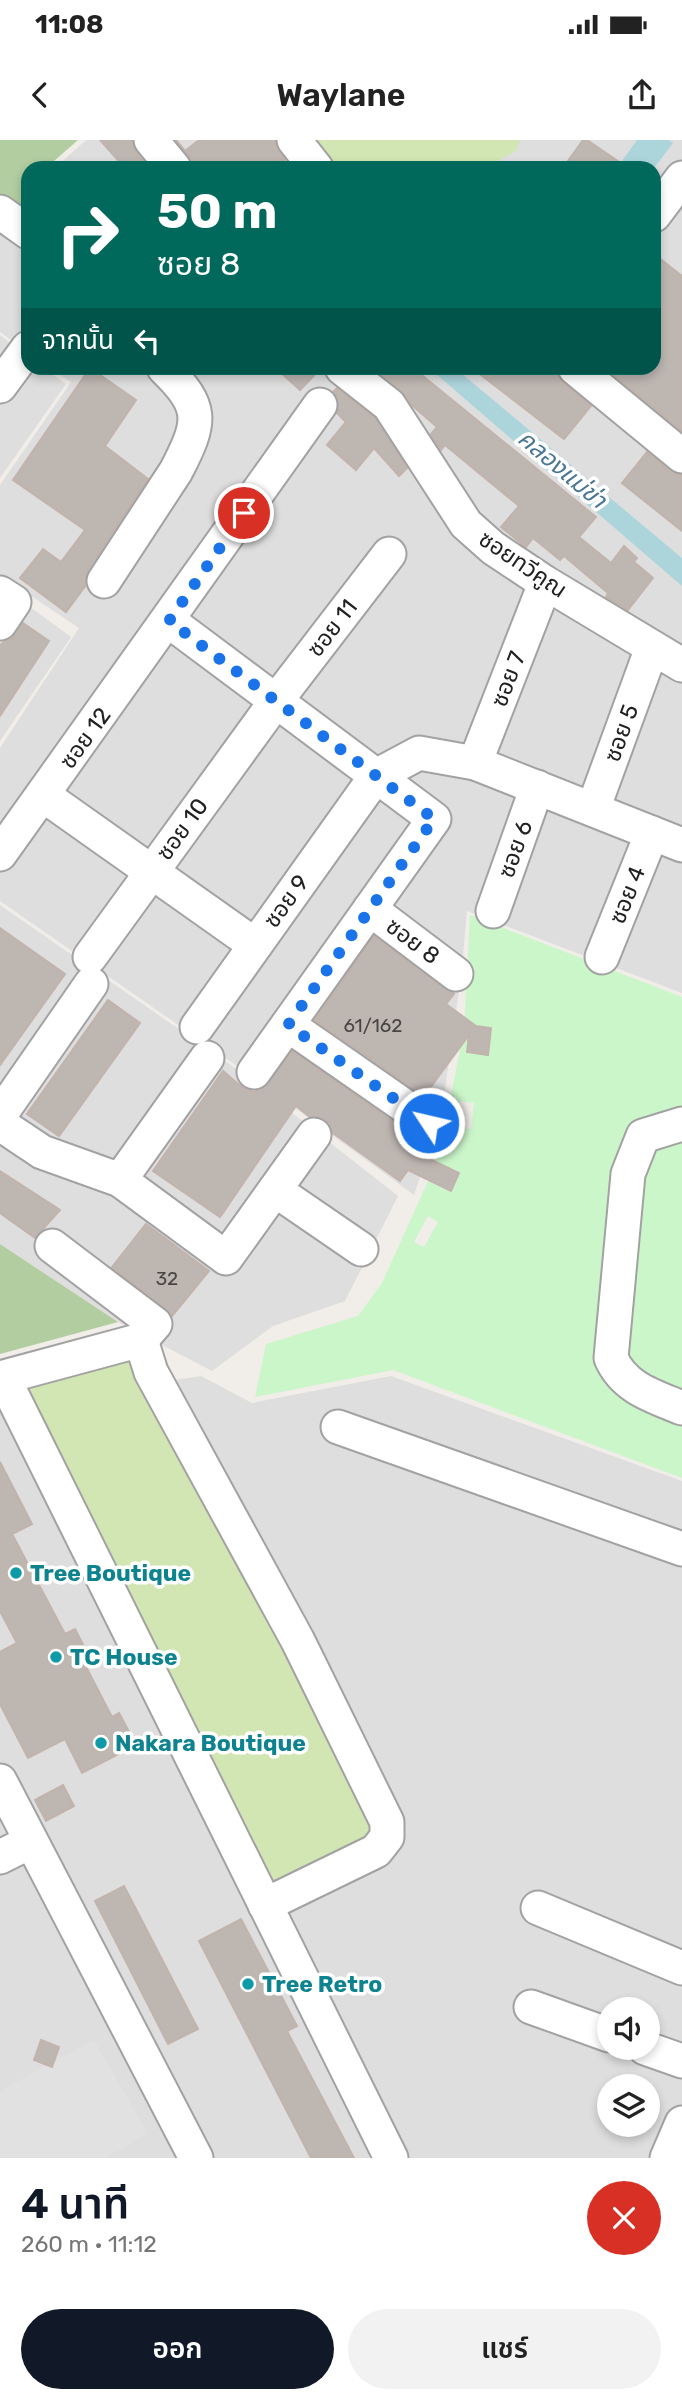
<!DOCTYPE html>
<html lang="th">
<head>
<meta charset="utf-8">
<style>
	:root { --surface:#fff; --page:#f2f2f2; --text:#222; --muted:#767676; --accent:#111827 }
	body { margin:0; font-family:Rubik,"Noto Sans Thai",sans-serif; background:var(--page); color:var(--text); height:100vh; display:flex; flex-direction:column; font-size:26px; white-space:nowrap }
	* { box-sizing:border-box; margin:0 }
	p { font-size:23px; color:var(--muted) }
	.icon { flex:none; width:38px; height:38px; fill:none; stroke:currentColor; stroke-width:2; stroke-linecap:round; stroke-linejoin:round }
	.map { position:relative; height:2018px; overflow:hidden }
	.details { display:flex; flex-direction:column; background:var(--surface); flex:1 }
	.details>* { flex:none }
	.banner { position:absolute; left:21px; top:21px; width:640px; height:214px; border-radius:21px; box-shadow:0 4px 10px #0003; background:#00695c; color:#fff; overflow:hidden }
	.fabs { position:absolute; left:597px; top:1857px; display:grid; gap:14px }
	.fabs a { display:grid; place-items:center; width:63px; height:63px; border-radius:50%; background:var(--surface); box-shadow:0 4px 10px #0003; font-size:35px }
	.pin { position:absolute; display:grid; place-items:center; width:60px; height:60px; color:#fff; margin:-30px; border:4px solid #fff; border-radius:50%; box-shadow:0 2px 7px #0007 }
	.me { position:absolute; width:77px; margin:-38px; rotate:305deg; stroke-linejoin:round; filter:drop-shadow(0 0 5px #0008) }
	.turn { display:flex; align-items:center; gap:24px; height:147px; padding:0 21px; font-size:32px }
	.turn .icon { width:91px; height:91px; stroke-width:2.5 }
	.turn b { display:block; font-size:49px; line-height:60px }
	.then { display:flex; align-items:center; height:66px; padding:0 21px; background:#0003; gap:14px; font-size:26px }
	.round { display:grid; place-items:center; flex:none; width:74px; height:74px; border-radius:37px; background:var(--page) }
	.head { display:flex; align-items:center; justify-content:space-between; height:119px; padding:0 21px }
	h1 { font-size:42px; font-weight:600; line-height:52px; color:var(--accent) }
	.primary-button { display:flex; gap:14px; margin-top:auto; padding:14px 21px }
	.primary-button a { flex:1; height:80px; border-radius:42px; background:var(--accent); color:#fff; font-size:28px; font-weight:600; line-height:80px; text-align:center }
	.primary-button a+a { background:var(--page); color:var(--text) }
	.status { display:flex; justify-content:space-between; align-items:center; height:49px; padding:0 35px; background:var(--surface); direction:ltr }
	.status svg { height:19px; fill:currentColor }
	header { display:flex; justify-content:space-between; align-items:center; height:91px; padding:0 21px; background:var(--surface); font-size:32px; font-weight:600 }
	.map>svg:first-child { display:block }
	.residential { fill:#dfdede; fill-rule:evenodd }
	.grass { fill:#d2e6b3 }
	.forest { fill:#b2cda0 }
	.park { fill:#cbf6ca; fill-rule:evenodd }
	.parking { fill:#e1e1e1 }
	.water { fill:#acd5db }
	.building { fill:#beb6b1; stroke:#c2b3ac; stroke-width:2 }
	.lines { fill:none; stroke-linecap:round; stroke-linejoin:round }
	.minor-casing { stroke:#a2a2a2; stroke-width:37 }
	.minor { stroke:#fff; stroke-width:33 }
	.route { stroke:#1a73e8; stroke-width:12; stroke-dasharray:0 21.6 }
	.culture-dot { fill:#0f9aa8; stroke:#fff; stroke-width:2.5 }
	.labels { text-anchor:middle; stroke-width:7; stroke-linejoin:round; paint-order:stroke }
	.number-label { font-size:19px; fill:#484645 }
	.street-label { font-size:23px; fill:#212121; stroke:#fff }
	.culture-label { font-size:23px; font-weight:bold; fill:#0d838f; stroke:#fff; text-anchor:start }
	.water-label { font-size:24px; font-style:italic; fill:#497694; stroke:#fff }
</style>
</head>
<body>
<div class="status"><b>11:08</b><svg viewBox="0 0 49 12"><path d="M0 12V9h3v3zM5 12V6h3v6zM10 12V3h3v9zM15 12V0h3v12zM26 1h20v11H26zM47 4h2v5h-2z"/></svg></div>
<header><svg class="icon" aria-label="back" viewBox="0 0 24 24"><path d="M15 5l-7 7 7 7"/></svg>Waylane<svg class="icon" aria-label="share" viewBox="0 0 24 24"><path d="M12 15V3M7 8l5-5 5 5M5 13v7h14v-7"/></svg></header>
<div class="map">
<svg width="682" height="2018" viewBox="0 0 682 2018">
	<rect width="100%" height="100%" fill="#f1ede9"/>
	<g class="residential">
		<polygon points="86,0 682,0 682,853 467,771 461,837 442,970 414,1055 240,928 0,761 0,608 79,488 0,435 0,345 71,242 50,228 189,228 197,234 203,228 654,228 654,28 56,27"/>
		<polygon points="0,92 28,109 28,212 0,192"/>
		<polygon points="0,195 28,216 28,228 43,228 66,244 0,338"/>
		<polygon points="0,445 71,497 0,601"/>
		<polygon points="0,765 235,928 398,1056 345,1161 273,1186 212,1231 118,1182 0,1104"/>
		<path d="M 201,1236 L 252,1263 L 391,1236 L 682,1341 L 682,2018 L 0,2018 L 0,1266 ZM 609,1869 L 648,1869 L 648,1908 L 609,1908 ZM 609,1946 L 648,1946 L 648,1984 L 609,1984 Z"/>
	</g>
	<g class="grass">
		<polygon points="315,0 520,0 516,11 484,28 338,28"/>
		<polygon points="134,1220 380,1686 370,1706 271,1753 17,1245 32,1232"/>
	</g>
	<g class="forest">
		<polygon points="0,0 78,0 46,28 28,28 28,82 0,58"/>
		<polygon points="0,1104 118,1182 0,1214"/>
	</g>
	<path class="park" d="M 470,775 L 682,857 L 682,1338 L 393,1230 L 255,1257 L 266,1204 L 358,1176 L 382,1143 L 429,1039 L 443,995 L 464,890 ZM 474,886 L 491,888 L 488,915 L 471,913 ZM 460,961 L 474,963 L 471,989 L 456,987 ZM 428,1076 L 438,1082 L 424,1107 L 414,1102 Z"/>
	<polygon class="parking" points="94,1900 148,1994 105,2018 0,2018 0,1951"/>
	<g class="water">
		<polygon points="637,0 669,0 673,3 654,28 617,28"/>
		<polygon points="429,228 455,228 682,418 682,446"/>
	</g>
	<g class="building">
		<polygon points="100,0 132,0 136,12 149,28 125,28"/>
		<polygon points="176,0 185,11 199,0 275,0 285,20 275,28 193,28 189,16"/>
		<polygon points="583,0 587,0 628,28 563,28"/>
		<polygon points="654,114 682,136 682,291 605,228 654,228"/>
		<polygon points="90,228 136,260 105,306 148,339 88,430 86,445 66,472 20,438 43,409 61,422 85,390 13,340"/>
		<polygon points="276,228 321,228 300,250"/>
		<polygon points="372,228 413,228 596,377 579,397 611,423 624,406 637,418 634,422 653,438 628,470 606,457 608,453 564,416 560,420 533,398 526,407 501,387 519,366 445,305 441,310 431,294 437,287 413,266 401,250"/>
		<polygon points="472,228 556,228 562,242 591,266 564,299"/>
		<polygon points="337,248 375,278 407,328 399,336 374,308 356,330 327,305 346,282 337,273 338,258 333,252"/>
		<polygon points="647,312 670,331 682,335 682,391 622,343"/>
		<polygon points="23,483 49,501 0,576 0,505 16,494"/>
		<polygon points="0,788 65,834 0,925"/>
		<polygon points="374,796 454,854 446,864 476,886 491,888 488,915 467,912 469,895 424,956 315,880"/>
		<polygon points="108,860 140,883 59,996 27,974"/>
		<polygon points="292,911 418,999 428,1002 419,1014 459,1033 451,1051 408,1030 400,1041 333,993 326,980 310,977 296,966 220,1077 153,1031 223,931 243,948 253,952 261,950"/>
		<polygon points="0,1031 60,1070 35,1098 0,1073"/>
		<polygon points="146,1084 209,1131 172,1176 112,1127"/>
		<polygon points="0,1322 32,1384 12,1394 65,1494 75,1489 90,1518 83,1521 112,1577 119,1573 136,1605 82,1633 65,1599 28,1618 0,1564 0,1512 17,1503 0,1471"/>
		<polygon points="63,1645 74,1666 46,1681 35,1660"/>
		<polygon points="124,1746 198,1889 168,1904 95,1761"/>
		<polygon points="241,1779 297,1886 287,1891 354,2018 311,2018 199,1801"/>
		<polygon points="41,1900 59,1907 52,1927 34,1920"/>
	</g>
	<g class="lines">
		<g class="minor-casing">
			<g id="minor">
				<polyline points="151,0 174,28"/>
				<polyline points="294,0 316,28"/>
				<polyline points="0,72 28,92"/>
				<polyline points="654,75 682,38"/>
				<polyline points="342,228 389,265 466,384 493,408 544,442 682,525"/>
				<polyline points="575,228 682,316"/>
				<polyline points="0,246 28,208"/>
				<path d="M 104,441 L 176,331 C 202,281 204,267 164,228"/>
				<polyline points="0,453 14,462 0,483"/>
				<polyline points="169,481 434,679 254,932"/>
				<polyline points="475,623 541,454"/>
				<polyline points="43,655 255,805"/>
				<polyline points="593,669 649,516"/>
				<polyline points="0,714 320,265"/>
				<polyline points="370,769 456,834"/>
				<polyline points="493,771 537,647"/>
				<polyline points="90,817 276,561 389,414"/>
				<polyline points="602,817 652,693"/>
				<polyline points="288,885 429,983"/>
				<polyline points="197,887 376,636 419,613 475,623 682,705"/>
				<polyline points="0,975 91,844"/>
				<polyline points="0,984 42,1012 120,1040 226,1118 314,995"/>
				<path d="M 682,984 L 643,996 L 628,1034 L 611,1218 C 624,1248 653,1256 682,1268"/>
				<polyline points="120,1040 207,918"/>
				<polyline points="275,1050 361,1109"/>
				<polyline points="52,1106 155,1184 141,1200"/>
				<polyline points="141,1200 151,1232 298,1501 387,1682 387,1697 376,1711 265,1765"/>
				<polyline points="0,1238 141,1200"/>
				<polyline points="0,1240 12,1255 391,2018"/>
				<polyline points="338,1287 682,1409"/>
				<polyline points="0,1641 196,2018"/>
				<polyline points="0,1717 30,1702"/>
				<polyline points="538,1768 682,1828"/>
				<polyline points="531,1867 609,1895"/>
				<polyline points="645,1908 682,1921"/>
				<polyline points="667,2018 682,1983"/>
			</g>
		</g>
		<use href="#minor" class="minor"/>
	</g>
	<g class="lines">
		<polyline class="route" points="244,373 169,481 434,679 288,885 429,983"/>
	</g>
	<g class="culture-dot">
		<circle cx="16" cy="1433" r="7"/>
		<circle cx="56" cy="1517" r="7"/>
		<circle cx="101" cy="1603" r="7"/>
		<circle cx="248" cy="1844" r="7"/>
	</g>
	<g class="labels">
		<g class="number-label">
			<text x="373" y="892">61/162</text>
			<text x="167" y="1145">32</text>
		</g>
		<g class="street-label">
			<text transform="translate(523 424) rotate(34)" y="8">ซอยทวีคูณ</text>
			<text transform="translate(332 488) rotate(-52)" y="8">ซอย 11</text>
			<text transform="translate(508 539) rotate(-69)" y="8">ซอย 7</text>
			<text transform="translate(621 593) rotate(-70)" y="8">ซอย 5</text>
			<text transform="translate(85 598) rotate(-54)" y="8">ซอย 12</text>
			<text transform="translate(182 689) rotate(-54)" y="8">ซอย 10</text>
			<text transform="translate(515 709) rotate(-70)" y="8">ซอย 6</text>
			<text transform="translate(627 755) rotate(-68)" y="8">ซอย 4</text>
			<text transform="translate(286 761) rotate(-54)" y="8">ซอย 9</text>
			<text transform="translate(413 801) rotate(37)" y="8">ซอย 8</text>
		</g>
		<g class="culture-label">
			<text x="30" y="1441">Tree Boutique</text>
			<text x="70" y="1525">TC House</text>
			<text x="115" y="1611">Nakara Boutique</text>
			<text x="262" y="1852">Tree Retro</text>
		</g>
		<g class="water-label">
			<text transform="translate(562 329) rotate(40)" y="8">คลองแม่ข่า</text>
		</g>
	</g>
</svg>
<div class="fabs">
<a><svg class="icon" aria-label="sound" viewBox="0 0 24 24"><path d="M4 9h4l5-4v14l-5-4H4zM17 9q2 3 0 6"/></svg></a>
<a><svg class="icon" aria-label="layers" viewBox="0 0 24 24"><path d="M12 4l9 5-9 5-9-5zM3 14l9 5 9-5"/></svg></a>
</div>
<div class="pin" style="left:244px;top:373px;background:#d93025"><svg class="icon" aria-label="arrive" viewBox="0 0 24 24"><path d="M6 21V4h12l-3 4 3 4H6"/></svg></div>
<svg class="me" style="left:429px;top:983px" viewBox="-20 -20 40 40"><circle r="17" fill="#1a73e8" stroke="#fff" stroke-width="3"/><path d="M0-11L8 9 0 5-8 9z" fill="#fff"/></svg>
<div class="banner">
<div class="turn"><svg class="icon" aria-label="right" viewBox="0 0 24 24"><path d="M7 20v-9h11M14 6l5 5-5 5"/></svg><div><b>50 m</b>ซอย 8</div></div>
<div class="then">จากนั้น<svg class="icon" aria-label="left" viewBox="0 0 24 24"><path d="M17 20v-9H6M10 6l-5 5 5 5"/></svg></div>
</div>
</div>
<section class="details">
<div class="head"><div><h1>4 นาที</h1><p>260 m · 11:12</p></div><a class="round" style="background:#d93025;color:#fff"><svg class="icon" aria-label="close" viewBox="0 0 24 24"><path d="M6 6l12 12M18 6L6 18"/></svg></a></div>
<div class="primary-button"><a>ออก</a><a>แชร์</a></div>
</section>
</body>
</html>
